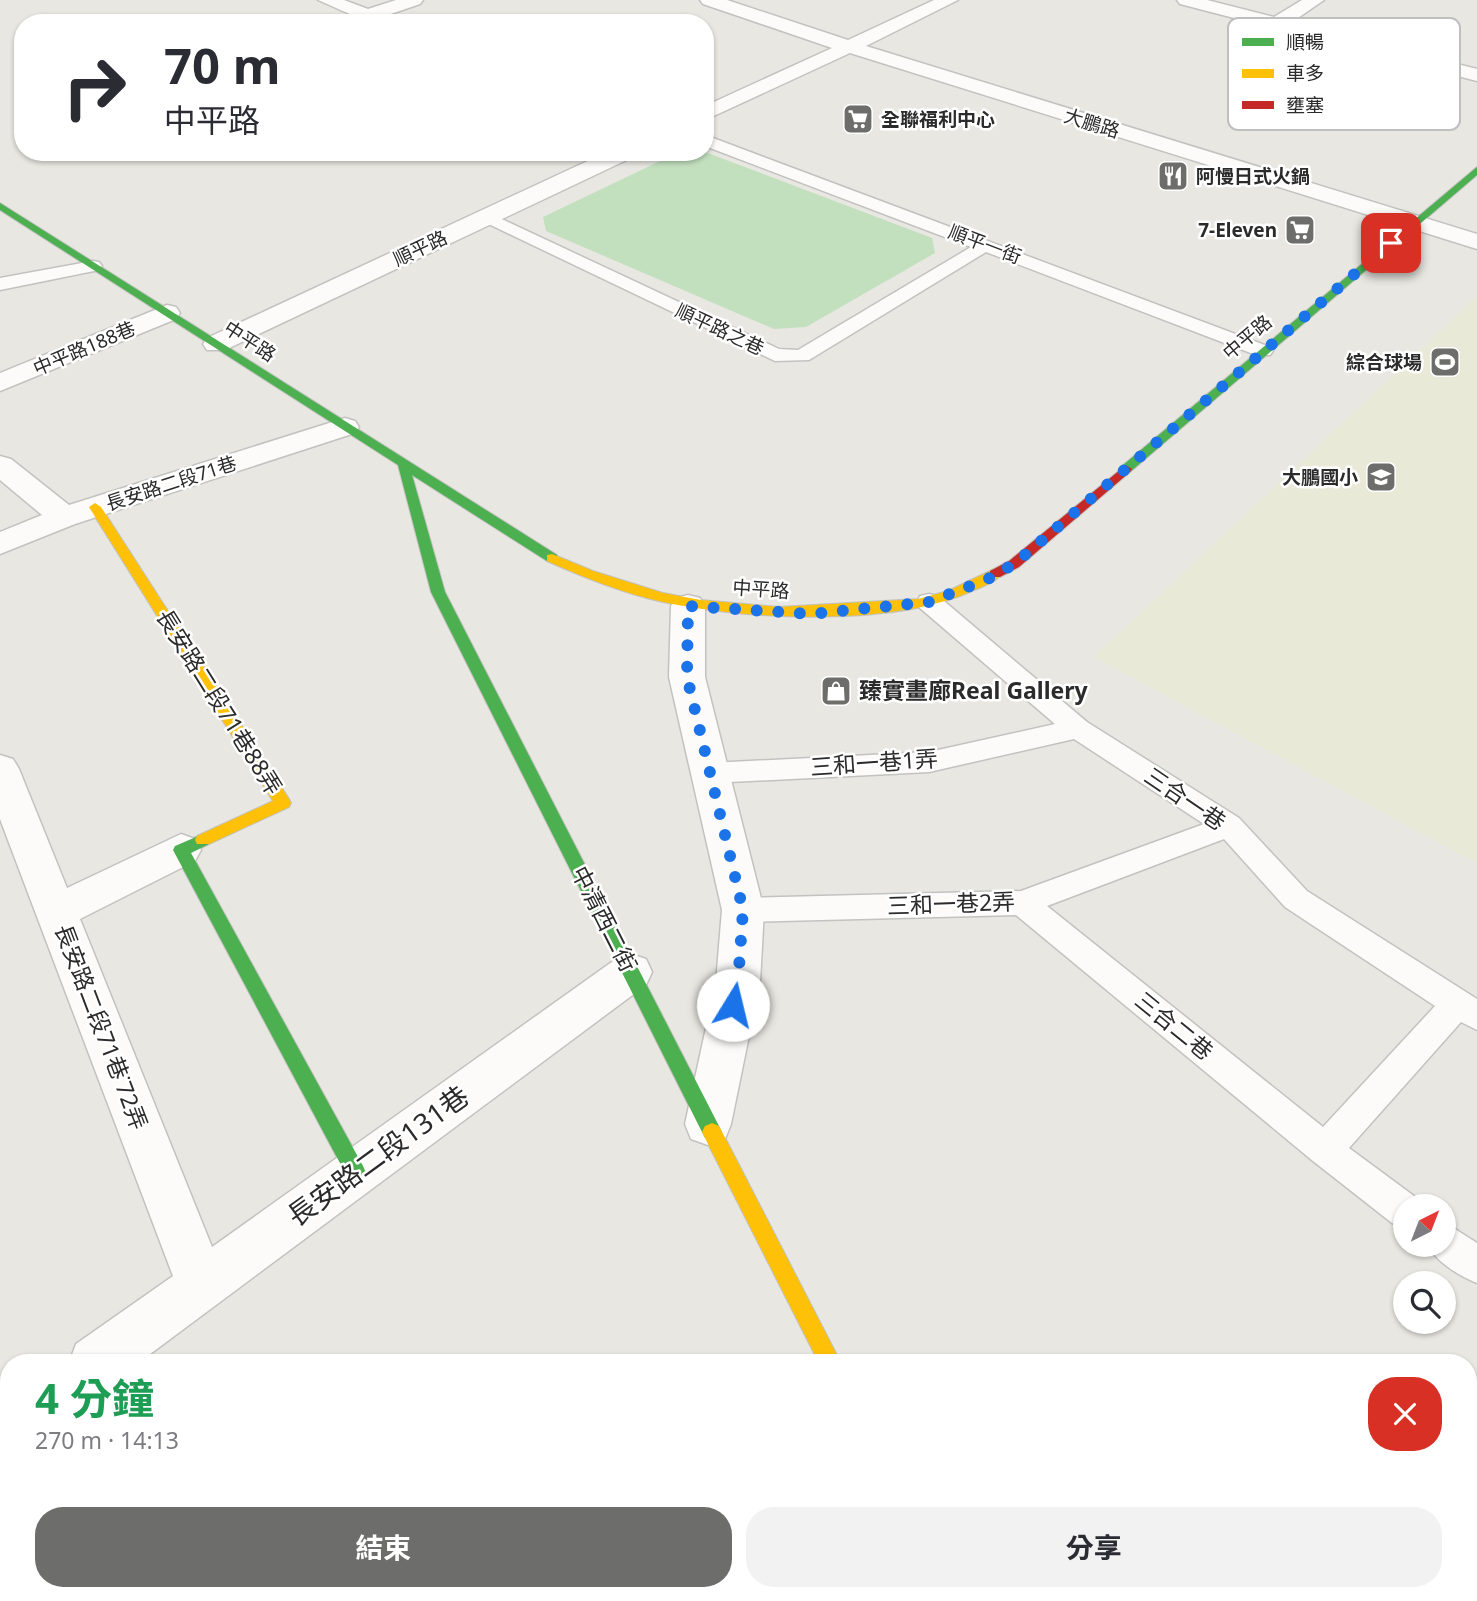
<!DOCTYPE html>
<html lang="zh-TW">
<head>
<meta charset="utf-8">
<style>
	:root { --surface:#fff; --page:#f2f2f3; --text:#2b2b33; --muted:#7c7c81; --accent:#6d6d6b }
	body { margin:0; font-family:"Noto Sans","Noto Sans TC",sans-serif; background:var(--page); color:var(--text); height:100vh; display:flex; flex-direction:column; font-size:26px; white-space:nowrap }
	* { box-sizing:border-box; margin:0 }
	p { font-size:23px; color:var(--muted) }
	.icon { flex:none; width:38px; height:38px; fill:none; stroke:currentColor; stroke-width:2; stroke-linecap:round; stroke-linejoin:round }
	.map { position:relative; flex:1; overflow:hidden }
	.sheet { position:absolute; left:0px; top:1354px; width:1477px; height:247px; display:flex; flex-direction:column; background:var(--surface); border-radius:28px 28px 0 0; box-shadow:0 2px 5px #0004 }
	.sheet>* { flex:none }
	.hud { position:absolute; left:14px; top:14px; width:700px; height:147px; border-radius:28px; box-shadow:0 2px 5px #0004; background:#fff; color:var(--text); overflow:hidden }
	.needle { width:46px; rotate:42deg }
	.buttons { position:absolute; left:1393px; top:1194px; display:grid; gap:14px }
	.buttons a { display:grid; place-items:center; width:63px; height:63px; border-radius:50%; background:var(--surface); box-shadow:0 2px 5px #0004; font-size:35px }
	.pin { position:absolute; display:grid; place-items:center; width:60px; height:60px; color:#fff; margin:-30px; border-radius:14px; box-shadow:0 4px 10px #0006 }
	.me { position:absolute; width:77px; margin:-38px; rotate:9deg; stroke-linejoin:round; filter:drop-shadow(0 0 5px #0008) }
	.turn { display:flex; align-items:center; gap:24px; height:147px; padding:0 35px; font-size:32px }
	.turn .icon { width:91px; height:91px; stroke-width:2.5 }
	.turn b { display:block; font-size:49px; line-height:60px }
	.round { display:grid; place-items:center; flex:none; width:74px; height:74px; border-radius:28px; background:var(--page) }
	.headline { display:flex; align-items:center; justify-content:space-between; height:119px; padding:0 35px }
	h1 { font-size:42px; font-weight:700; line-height:52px; color:#1e9e55 }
	.cta { display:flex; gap:14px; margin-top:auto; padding:14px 35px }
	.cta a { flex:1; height:80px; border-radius:28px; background:var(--accent); color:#fff; font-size:28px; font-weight:700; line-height:80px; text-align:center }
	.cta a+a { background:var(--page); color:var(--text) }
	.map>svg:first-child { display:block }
	.education { fill:#e9e9d8 }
	.green { fill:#c2e0be }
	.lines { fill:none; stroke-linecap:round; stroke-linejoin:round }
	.lane-casing { stroke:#c2c2c1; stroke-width:3 }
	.street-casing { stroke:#c2c2c1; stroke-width:3 }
	.fast-casing { stroke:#c2c2c1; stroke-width:2 }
	.slow-casing { stroke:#c2c2c1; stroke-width:2 }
	.jam-casing { stroke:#c2c2c1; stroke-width:2 }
	.lane { fill:#fcfbfa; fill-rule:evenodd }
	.street { fill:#fcfbfa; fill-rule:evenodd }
	.fast { fill:#4caf50; fill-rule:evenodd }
	.slow { fill:#ffc107; fill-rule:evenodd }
	.jam { fill:#c62828; fill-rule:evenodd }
	.route { stroke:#1a73e8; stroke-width:12; stroke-dasharray:0 21.6 }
	.labels { text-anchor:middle; stroke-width:5; stroke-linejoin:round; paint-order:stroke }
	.far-poi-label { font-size:19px; font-weight:bold; fill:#2b2b2b; stroke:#fff; text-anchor:end }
	.far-street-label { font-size:19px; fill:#2b2b2b; stroke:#fff }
	.poi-label { font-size:23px; font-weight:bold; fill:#2b2b2b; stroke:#fff; text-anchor:start }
	.street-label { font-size:23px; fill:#2b2b2b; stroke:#fff }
	.near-street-label { font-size:28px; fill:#2b2b2b; stroke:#fff }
	.key { fill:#fff; stroke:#bfbfbf; stroke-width:2 }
	.key-label { font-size:19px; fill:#2b2b2b }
</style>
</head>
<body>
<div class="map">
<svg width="1477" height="1601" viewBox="0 0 1477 1601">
	<rect width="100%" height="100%" fill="#e8e7e1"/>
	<polygon class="education" points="1477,296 1477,863 1094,657"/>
	<polygon class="green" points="679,152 705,152 932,238 935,253 806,327 774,329 546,231 543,217"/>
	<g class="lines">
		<g class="lane-casing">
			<g id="lane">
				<polygon points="705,135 1270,347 1273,351 1270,355 1256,355 986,252 809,360 775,361 476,218 485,213 491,214 779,349 798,350 971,247 705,146"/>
				<polygon points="93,261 99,262 102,266 99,270 0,290 0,278"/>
				<path d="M 929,594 L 938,596 L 1087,722 L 1239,818 L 1307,891 L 1477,999 L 1477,1030 L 1461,1022 L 1349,1148 L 1418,1199 L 1421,1206 L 1405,1206 L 1405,1228 L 1392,1223 L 1313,1161 L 1016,915 L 743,922 L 732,919 L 728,910 L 732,901 L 743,898 L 1021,891 L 1204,824 L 1074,739 L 929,772 L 710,783 L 700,780 L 696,773 L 700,766 L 710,763 L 929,752 L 1055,724 L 920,608 L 917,602 L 920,596 ZM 1224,839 L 1285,907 L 1435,1006 L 1323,1127 L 1047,906 Z"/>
				<path d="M 1444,1222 L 1477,1243 L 1477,1283 C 1460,1276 1435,1262 1428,1244 L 1444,1244 Z"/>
			</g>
		</g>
		<g class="street-casing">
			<g id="street">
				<polygon points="318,0 344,0 368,9 396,0 423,0 420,4 385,16 397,23 370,23"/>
				<polygon points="700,0 727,0 848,40 934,0 958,0 866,46 1477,234 1477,249 850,53 705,120 705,106 832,48 703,4"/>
				<polygon points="1177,0 1207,0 1274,17 1302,0 1324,0 1292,22 1477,69 1477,81 1180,4"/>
				<polygon points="607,152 636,152 633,157 225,350 207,350 203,344 207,338"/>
				<polygon points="167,305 176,307 180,313 176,319 0,391 0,373"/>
				<polygon points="345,418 355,421 359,427 355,433 75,524 0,554 0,532 42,515 0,480 0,456 11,459 69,505"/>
				<polygon points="688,595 700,598 705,606 705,677 764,910 760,982 731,1124 725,1139 708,1145 691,1139 685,1124 716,982 722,910 669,677 671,606 676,598"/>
				<polygon points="0,755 13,759 19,769 67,888 181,834 195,839 201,850 195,861 80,919 212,1247 616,959 631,954 646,959 652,972 646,985 138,1363 69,1363 76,1344 173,1276 0,819"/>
				<polygon points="9,1399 9,1457 0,1460 0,1402"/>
				<polygon points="147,1592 205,1592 207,1601 147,1601"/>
				<polygon points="918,1592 977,1592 981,1601 921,1601"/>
			</g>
		</g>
		<g class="fast-casing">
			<g id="fast">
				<polygon points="1477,167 1477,175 1130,472 1122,472 1122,466"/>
				<polygon points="0,203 557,555 557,561 547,561 412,475 445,592 719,1126 722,1132 719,1138 712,1141 705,1138 431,592 398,465 0,210"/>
				<polygon points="203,834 209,836 211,840 209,844 191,853 363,1166 366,1173 363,1180 356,1182 349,1180 173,850 175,846"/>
			</g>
		</g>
		<g class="slow-casing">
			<g id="slow">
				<polygon points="95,503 101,507 289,799 291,803 289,807 209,844 197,844 195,840 197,836 273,801 89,507"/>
				<path d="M 552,554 L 593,571 L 663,593 L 701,600 L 779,607 L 918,599 L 948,591 L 990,571 L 995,570 L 1002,574 C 995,582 984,586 974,590 C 897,627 746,620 663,602 C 623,593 585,578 547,561 L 547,555 Z"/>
				<polygon points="712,1123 719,1126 841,1363 819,1363 702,1132 705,1126"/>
			</g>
		</g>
		<g class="jam-casing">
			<polygon id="jam" points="1126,465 1132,469 1130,472 1019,567 1000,577 990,577 990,571 1009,561"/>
		</g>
		<use href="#lane" class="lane"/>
		<use href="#street" class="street"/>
		<use href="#fast" class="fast"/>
		<use href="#slow" class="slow"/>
		<use href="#jam" class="jam"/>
	</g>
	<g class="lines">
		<polyline class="route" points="733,1005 738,982 743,910 687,677 688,606 811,614 929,602 988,579 1014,564 1391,243"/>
	</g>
	<defs>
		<g id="supermarket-square" transform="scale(1.575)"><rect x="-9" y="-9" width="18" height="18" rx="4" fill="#6d6d6b" stroke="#fff"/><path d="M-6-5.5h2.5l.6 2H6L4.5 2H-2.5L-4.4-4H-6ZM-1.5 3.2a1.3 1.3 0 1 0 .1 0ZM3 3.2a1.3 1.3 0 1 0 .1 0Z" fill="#fff"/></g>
		<g id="restaurant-square" transform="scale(1.575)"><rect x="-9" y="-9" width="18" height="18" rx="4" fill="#6d6d6b" stroke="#fff"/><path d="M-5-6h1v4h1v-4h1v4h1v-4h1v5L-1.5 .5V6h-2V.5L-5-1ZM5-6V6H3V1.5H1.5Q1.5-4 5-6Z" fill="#fff"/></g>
		<g id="stadium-square" transform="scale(1.575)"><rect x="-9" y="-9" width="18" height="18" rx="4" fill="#6d6d6b" stroke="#fff"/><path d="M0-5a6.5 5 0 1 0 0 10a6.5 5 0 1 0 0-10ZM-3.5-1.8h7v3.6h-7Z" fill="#fff"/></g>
		<g id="school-square" transform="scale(1.575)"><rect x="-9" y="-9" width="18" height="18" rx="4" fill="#6d6d6b" stroke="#fff"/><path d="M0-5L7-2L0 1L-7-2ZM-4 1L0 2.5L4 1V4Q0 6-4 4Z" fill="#fff"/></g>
		<g id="shop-square" transform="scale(1.575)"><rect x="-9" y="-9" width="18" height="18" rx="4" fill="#6d6d6b" stroke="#fff"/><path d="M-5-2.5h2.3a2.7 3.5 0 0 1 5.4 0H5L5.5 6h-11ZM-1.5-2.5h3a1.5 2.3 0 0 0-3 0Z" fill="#fff"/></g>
	</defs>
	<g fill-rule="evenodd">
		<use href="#supermarket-square" x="858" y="119"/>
		<use href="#restaurant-square" x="1173" y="176"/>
		<use href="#supermarket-square" x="1300" y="230"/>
		<use href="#stadium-square" x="1445" y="362"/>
		<use href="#school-square" x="1381" y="477"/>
		<use href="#shop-square" x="836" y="691"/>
	</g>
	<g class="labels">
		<g class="far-poi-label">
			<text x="881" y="126" text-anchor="start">全聯福利中心</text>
			<text x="1196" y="183" text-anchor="start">阿慢日式火鍋</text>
			<text x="1277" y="237">7-Eleven</text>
			<text x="1422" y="369">綜合球場</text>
			<text x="1358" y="484">大鵬國小</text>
		</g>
		<g class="far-street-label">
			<text transform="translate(1092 123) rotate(17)" y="7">大鵬路</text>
			<text transform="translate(985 244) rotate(21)" y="7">順平一街</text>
			<text transform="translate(420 248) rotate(-25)" y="7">順平路</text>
			<text transform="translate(720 329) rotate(25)" y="7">順平路之巷</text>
			<text transform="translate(1247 337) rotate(-40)" y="7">中平路</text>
			<text transform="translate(250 341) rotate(33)" y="7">中平路</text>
			<text transform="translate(84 348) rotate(-23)" y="7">中平路188巷</text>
			<text transform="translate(171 483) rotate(-18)" y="7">長安路二段71巷</text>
			<text transform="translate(761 589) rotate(4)" y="7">中平路</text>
		</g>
		<g class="poi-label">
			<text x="859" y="699">臻實畫廊Real Gallery</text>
		</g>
		<g class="street-label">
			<text transform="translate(219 702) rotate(58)" y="8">長安路二段71巷88弄</text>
			<text transform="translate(874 763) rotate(-4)" y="8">三和一巷1弄</text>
			<text transform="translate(1185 799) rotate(34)" y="8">三合一巷</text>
			<text transform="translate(951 904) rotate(-2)" y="8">三和一巷2弄</text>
			<text transform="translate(604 919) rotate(63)" y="8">中清西二街</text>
			<text transform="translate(1174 1026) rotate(39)" y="8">三合二巷</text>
			<text transform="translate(101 1027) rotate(69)" y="8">長安路二段71巷˙72弄</text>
		</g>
		<g class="near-street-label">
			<text transform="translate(378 1156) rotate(-36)" y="10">長安路二段131巷</text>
		</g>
	</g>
	<rect x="1228" y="18" width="232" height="112" rx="10" class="key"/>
	<rect x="1242" y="38" width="32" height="8" fill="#4caf50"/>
	<rect x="1242" y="69" width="32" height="9" fill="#ffc107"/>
	<rect x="1242" y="101" width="32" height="8" fill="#c62828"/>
	<g class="key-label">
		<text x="1286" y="49">順暢</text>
		<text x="1286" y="80">車多</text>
		<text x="1286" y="112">壅塞</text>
	</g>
</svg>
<div class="buttons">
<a><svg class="needle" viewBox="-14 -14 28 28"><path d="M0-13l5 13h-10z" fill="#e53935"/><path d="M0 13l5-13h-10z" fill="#7c7c81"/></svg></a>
<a><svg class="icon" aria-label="search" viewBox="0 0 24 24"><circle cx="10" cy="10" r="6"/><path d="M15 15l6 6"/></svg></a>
</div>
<div class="pin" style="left:1391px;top:243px;background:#d93025"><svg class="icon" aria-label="arrive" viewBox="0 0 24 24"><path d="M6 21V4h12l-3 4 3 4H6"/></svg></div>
<svg class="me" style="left:733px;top:1005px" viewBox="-20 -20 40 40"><circle r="19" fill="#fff"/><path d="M0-13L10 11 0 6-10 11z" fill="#1a73e8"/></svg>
<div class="hud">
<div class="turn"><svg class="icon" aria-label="right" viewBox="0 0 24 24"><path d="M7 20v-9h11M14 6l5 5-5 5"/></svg><div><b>70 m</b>中平路</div></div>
</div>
<section class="sheet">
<div class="headline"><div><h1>4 分鐘</h1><p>270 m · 14:13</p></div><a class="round" style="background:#d93025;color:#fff"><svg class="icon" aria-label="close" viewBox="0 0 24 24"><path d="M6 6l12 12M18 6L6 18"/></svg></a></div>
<div class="cta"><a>結束</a><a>分享</a></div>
</section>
</div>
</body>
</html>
